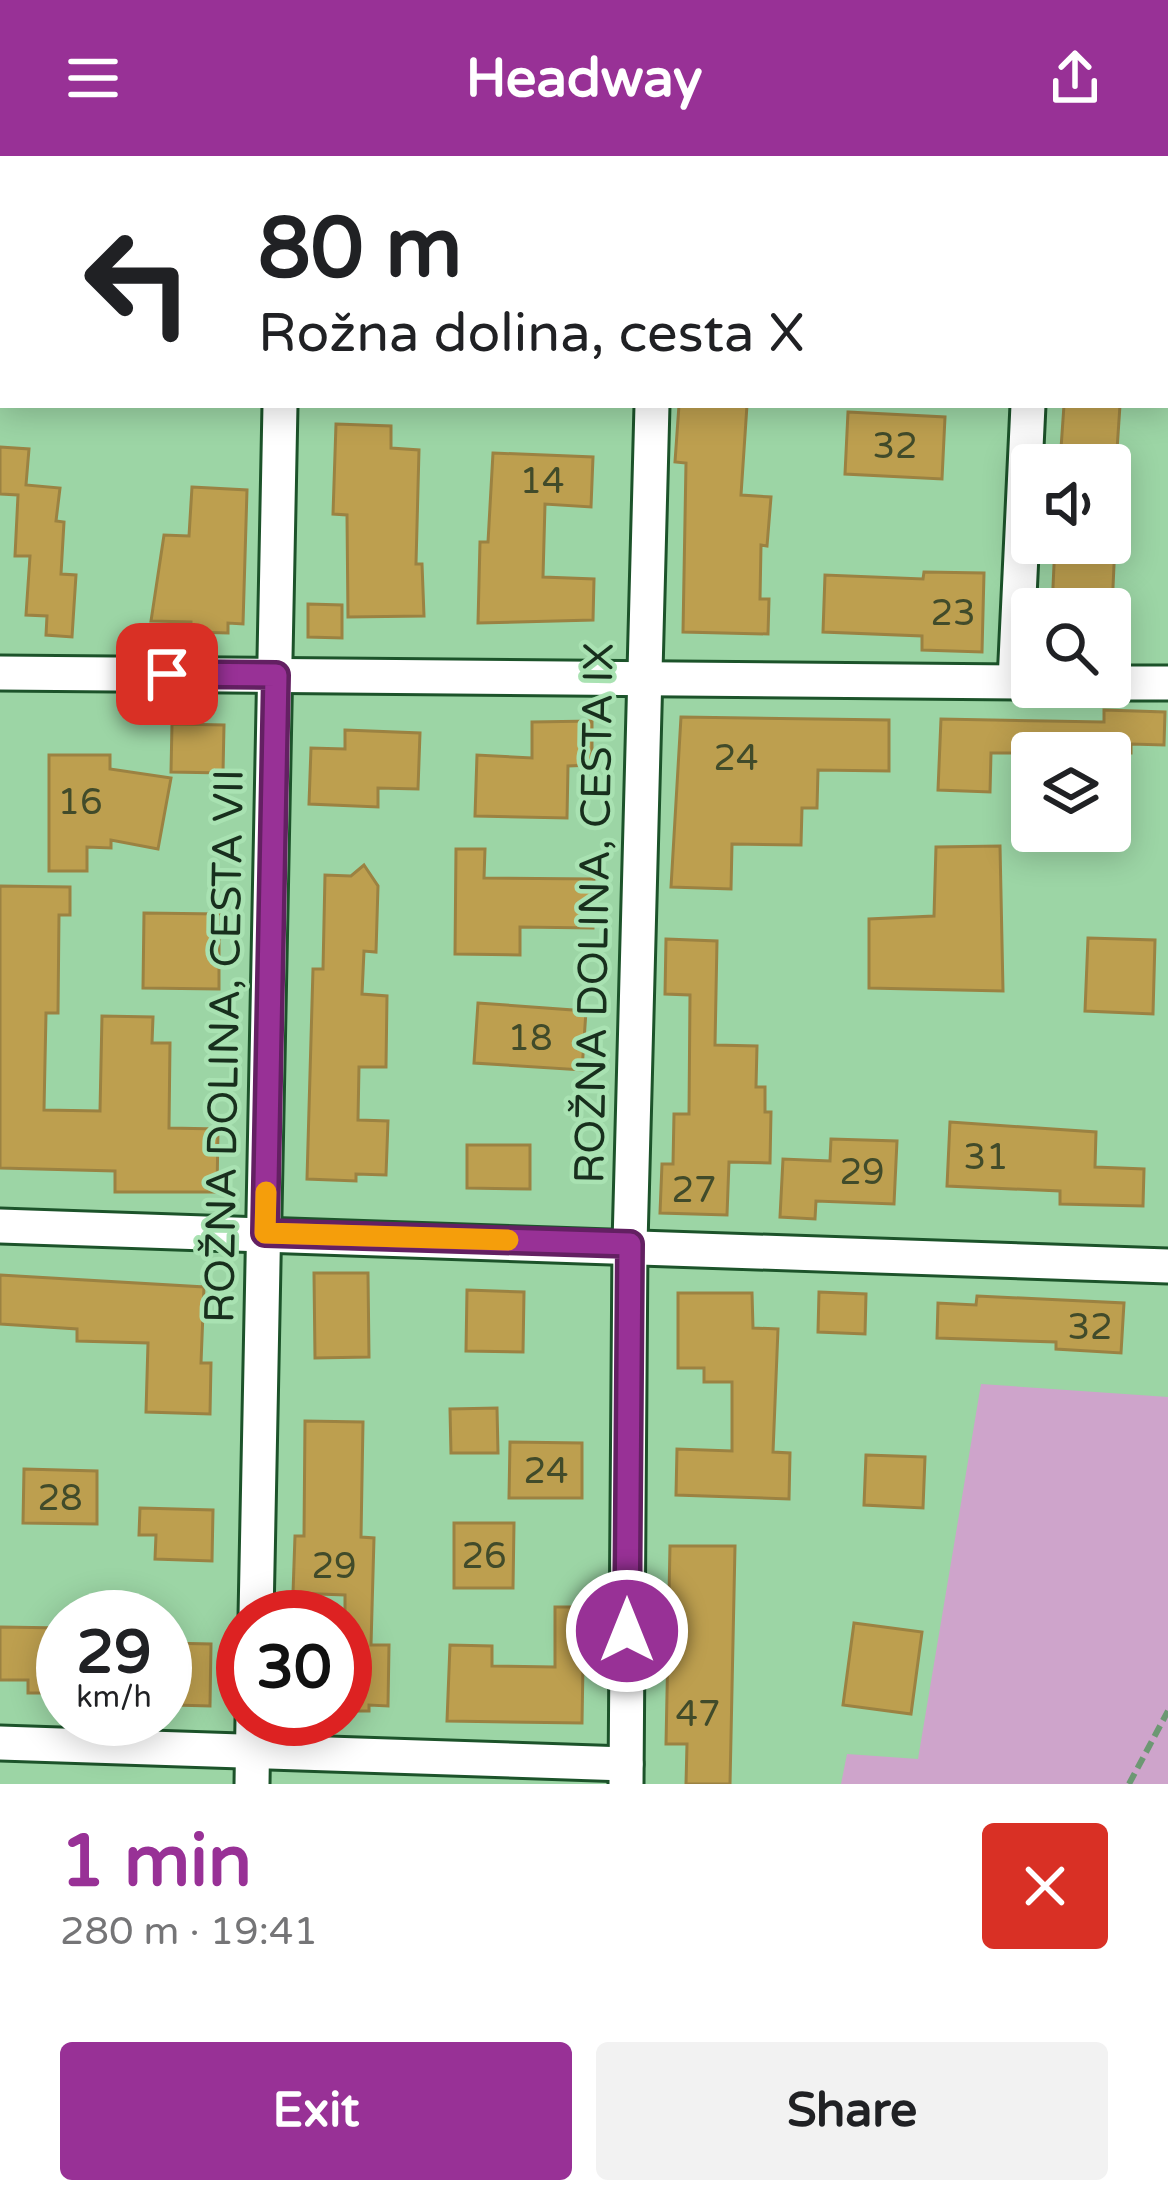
<!DOCTYPE html>
<html lang="en">
<head>
<meta charset="utf-8">
<style>
	:root { --surface:#fff; --page:#f2f2f2; --text:#202124; --muted:#757577; --accent:#983196 }
	body { margin:0; font-family:"Varela Round",sans-serif; background:var(--page); color:var(--text); height:100vh; display:flex; flex-direction:column; font-size:45px; white-space:nowrap }
	* { box-sizing:border-box; margin:0 }
	p { font-size:39px; color:var(--muted) }
	.icon { flex:none; width:66px; height:66px; fill:none; stroke:currentColor; stroke-width:2; stroke-linecap:round; stroke-linejoin:round }
	.map { position:relative; height:1628px; overflow:hidden }
	.panel { display:flex; flex-direction:column; background:var(--surface); flex:1 }
	.panel>* { flex:none }
	.top-card { position:absolute; left:0px; top:0px; width:1170px; height:252px; box-shadow:0 6px 30px #0003; background:#fff; color:var(--text); overflow:hidden }
	.fabs { position:absolute; left:1011px; top:288px; display:grid; gap:24px }
	.fabs a { display:grid; place-items:center; width:120px; height:120px; border-radius:12px; background:var(--surface); box-shadow:0 6px 30px #0003; font-size:60px }
	.speed { position:absolute; left:36px; top:1434px; display:flex; gap:24px; font-size:60px; font-weight:700; text-align:center }
	.speed>* { display:grid; place-content:center; width:156px; height:156px; border-radius:50%; background:var(--surface); box-shadow:0 6px 30px #0003; line-height:1 }
	.speed small { font-size:30px; font-weight:400 }
	.speed .limit { border:18px solid #d22; background:#fff; color:#111 }
	.pin { position:absolute; display:grid; place-items:center; width:102px; height:102px; color:#fff; margin:-51px; border-radius:24px; box-shadow:0 6px 18px #0006 }
	.me { position:absolute; width:132px; margin:-66px; rotate:0deg; stroke-linejoin:round; filter:drop-shadow(0 0 9px #0008) }
	.turn { display:flex; align-items:center; gap:42px; height:252px; padding:0 60px; font-size:54px }
	.turn .icon { width:156px; height:156px; stroke-width:2.5 }
	.turn b { display:block; font-size:84px; line-height:102px }
	.round { display:grid; place-items:center; flex:none; width:126px; height:126px; border-radius:12px; background:var(--page) }
	.headline { display:flex; align-items:center; justify-content:space-between; height:204px; padding:0 60px }
	h1 { font-size:72px; font-weight:700; line-height:90px; color:var(--accent) }
	.action { display:flex; gap:24px; margin-top:auto; padding:24px 60px }
	.action a { flex:1; height:138px; border-radius:12px; background:var(--accent); color:#fff; font-size:48px; font-weight:700; line-height:138px; text-align:center }
	.action a+a { background:var(--page); color:var(--text) }
	header { display:flex; justify-content:space-between; align-items:center; height:156px; padding:0 60px; background:var(--accent); color:#fff; font-size:54px; font-weight:700 }
	.map>svg:first-child { display:block }
	.green { fill:#cea4cb }
	.building { fill:#bd9f4f; stroke:#9b8242; stroke-width:3 }
	.lines { fill:none; stroke-linecap:round; stroke-linejoin:round }
	.street-casing { stroke:#1c532a; stroke-width:39 }
	.path { stroke:#6c9873; stroke-width:6; stroke-dasharray:12 6; stroke-linecap:butt }
	.street { stroke:#fff; stroke-width:33 }
	.route-casing { stroke:#632062; stroke-width:30 }
	.route { stroke:#983196; stroke-width:21 }
	.slow { stroke:#f59e0b; stroke-width:21 }
	.labels { text-anchor:middle; stroke-width:9; stroke-linejoin:round; paint-order:stroke }
	.number-label { font-size:36px; fill:#414b2a }
	.street-label { font-size:42px; fill:#182f1d; stroke:#a9e2b2 }
</style>
</head>
<body>
<header><svg class="icon" aria-label="menu" viewBox="0 0 24 24"><path d="M4 6h16M4 12h16M4 18h16"/></svg>Headway<svg class="icon" aria-label="share" viewBox="0 0 24 24"><path d="M12 15V3M7 8l5-5 5 5M5 13v7h14v-7"/></svg></header>
<div class="map">
<svg width="1168" height="1628" viewBox="0 0 1168 1628">
	<rect width="100%" height="100%" fill="#9cd5a5"/>
	<polygon class="green" points="981,1228 1168,1241 1168,1628 841,1628 847,1598 918,1603"/>
	<g class="building">
		<polygon points="679,249 747,249 741,339 771,341 767,390 761,389 760,443 769,443 768,478 683,476 686,307 675,306"/>
		<polygon points="1064,249 1120,249 1116,309 1060,307"/>
		<polygon points="848,256 945,261 942,323 845,318"/>
		<polygon points="336,268 391,270 391,292 419,294 416,408 422,408 424,460 348,461 347,359 333,358"/>
		<polygon points="0,291 29,293 26,329 60,332 56,365 64,366 61,418 76,419 72,481 46,479 47,460 26,459 30,400 15,400 18,339 0,338"/>
		<polygon points="493,297 593,301 591,351 545,348 543,421 594,423 593,464 478,467 480,386 488,386"/>
		<polygon points="192,331 247,334 243,468 228,467 228,477 191,476 191,466 151,465 164,379 189,380"/>
		<polygon points="1055,387 1115,387 1112,453 1052,453"/>
		<polygon points="924,416 984,417 982,496 922,494 922,480 823,476 825,419 923,423"/>
		<polygon points="308,448 342,449 342,482 308,481"/>
		<polygon points="1104,554 1165,556 1164,589 1131,588 1131,597 991,597 990,636 938,634 941,563 1104,566"/>
		<polygon points="681,561 889,564 889,615 818,614 817,652 802,652 801,689 732,688 731,733 671,731"/>
		<polygon points="592,565 592,609 568,610 567,662 475,660 477,599 532,602 532,566"/>
		<polygon points="172,568 224,569 223,617 171,616"/>
		<polygon points="345,574 420,577 418,633 378,632 378,651 309,648 311,592 345,593"/>
		<polygon points="49,599 110,599 110,613 171,622 158,693 111,684 111,692 87,691 87,715 49,715"/>
		<polygon points="1000,690 1003,835 869,832 869,763 934,760 936,691"/>
		<polygon points="456,693 485,693 484,722 594,723 593,772 520,771 520,799 455,798"/>
		<polygon points="364,709 378,730 376,796 364,795 362,838 387,840 386,911 359,911 358,964 388,965 386,1019 356,1018 356,1025 307,1023 313,813 323,813 325,719 351,720"/>
		<polygon points="0,730 70,731 70,759 59,759 58,857 46,857 44,954 100,955 102,860 153,861 152,887 170,887 169,972 218,973 217,1036 115,1036 115,1015 0,1012"/>
		<polygon points="144,757 219,758 219,833 143,832"/>
		<polygon points="1088,782 1155,784 1153,858 1085,855"/>
		<polygon points="666,783 717,785 715,889 757,890 756,931 765,931 765,956 771,956 770,1007 729,1006 727,1059 660,1057 662,1008 673,1008 674,958 689,958 690,839 665,838"/>
		<polygon points="478,847 586,855 582,914 474,907"/>
		<polygon points="950,966 1096,976 1095,1011 1144,1013 1143,1050 1060,1048 1060,1035 947,1030"/>
		<polygon points="831,983 897,985 894,1048 816,1045 815,1063 780,1061 783,1003 830,1005"/>
		<polygon points="467,989 530,989 530,1033 467,1032"/>
		<polygon points="314,1117 368,1117 369,1201 315,1202"/>
		<polygon points="0,1119 204,1131 201,1207 211,1207 210,1258 146,1256 148,1187 77,1185 77,1173 0,1168"/>
		<polygon points="467,1134 524,1136 523,1196 466,1195"/>
		<polygon points="819,1136 866,1138 865,1178 818,1176"/>
		<polygon points="678,1137 752,1137 753,1172 778,1173 773,1296 790,1297 789,1343 676,1339 677,1293 732,1295 732,1226 704,1226 704,1212 678,1212"/>
		<polygon points="977,1140 1124,1147 1121,1197 1056,1193 1056,1186 937,1182 938,1147 976,1149"/>
		<polygon points="497,1252 498,1297 451,1297 450,1253"/>
		<polygon points="305,1265 363,1266 361,1381 374,1382 371,1489 389,1489 388,1550 369,1549 369,1555 345,1555 345,1439 293,1437 295,1380 304,1380"/>
		<polygon points="510,1286 582,1287 582,1342 509,1342"/>
		<polygon points="866,1299 925,1301 923,1352 864,1349"/>
		<polygon points="24,1313 97,1315 97,1368 23,1367"/>
		<polygon points="140,1352 213,1354 212,1405 155,1403 156,1379 139,1379"/>
		<polygon points="454,1367 514,1367 513,1432 454,1432"/>
		<polygon points="670,1390 735,1390 730,1628 686,1628 687,1588 666,1588"/>
		<polygon points="555,1451 584,1451 582,1567 447,1565 450,1489 492,1490 492,1510 555,1511"/>
		<polygon points="854,1467 922,1476 911,1558 843,1549"/>
		<polygon points="0,1471 63,1472 63,1537 28,1537 28,1524 0,1524"/>
		<polygon points="165,1487 211,1488 210,1550 174,1549 174,1539 165,1539"/>
	</g>
	<g class="lines">
		<g class="street-casing">
			<g id="street">
				<polyline points="284,3 284,0"/>
				<polyline points="659,3 660,0"/>
				<polyline points="1039,3 1039,0"/>
				<polyline points="0,517 1032,526"/>
				<polyline points="1015,526 1028,249"/>
				<polyline points="1110,527 1168,527"/>
				<polyline points="0,1070 1168,1110"/>
				<polyline points="256,1461 280,249"/>
				<polyline points="0,1587 626,1608"/>
				<polyline points="252,1628 253,1563"/>
				<polyline points="626,1628 630,1088 652,249"/>
			</g>
		</g>
		<polyline class="path" points="1129,1628 1168,1555"/>
		<use href="#street" class="street"/>
	</g>
	<g class="lines">
		<g class="route-casing">
			<polyline id="route" points="167,518 276,519 265,1077 630,1088 627,1475"/>
		</g>
		<use href="#route" class="route"/>
		<polyline class="slow" points="266,1036 265,1077 508,1084"/>
	</g>
	<g class="labels">
		<g class="number-label">
			<text x="895" y="302">32</text>
			<text x="542" y="337">14</text>
			<text x="953" y="469">23</text>
			<text x="736" y="614">24</text>
			<text x="80" y="658">16</text>
			<text x="530" y="894">18</text>
			<text x="986" y="1013">31</text>
			<text x="862" y="1028">29</text>
			<text x="694" y="1046">27</text>
			<text x="1090" y="1183">32</text>
			<text x="546" y="1327">24</text>
			<text x="60" y="1354">28</text>
			<text x="484" y="1412">26</text>
			<text x="334" y="1422">29</text>
			<text x="698" y="1570">47</text>
		</g>
		<g class="street-label">
			<text transform="translate(593 757) rotate(-89)" y="15">ROŽNA DOLINA, CESTA IX</text>
			<text transform="translate(223 890) rotate(-89)" y="15">ROŽNA DOLINA, CESTA VII</text>
		</g>
	</g>
</svg>
<div class="fabs">
<a><svg class="icon" aria-label="sound" viewBox="0 0 24 24"><path d="M4 9h4l5-4v14l-5-4H4zM17 9q2 3 0 6"/></svg></a>
<a><svg class="icon" aria-label="search" viewBox="0 0 24 24"><circle cx="10" cy="10" r="6"/><path d="M15 15l6 6"/></svg></a>
<a><svg class="icon" aria-label="layers" viewBox="0 0 24 24"><path d="M12 4l9 5-9 5-9-5zM3 14l9 5 9-5"/></svg></a>
</div>
<div class="speed"><div>29<small>km/h</small></div><div class="limit">30</div></div>
<div class="pin" style="left:167px;top:518px;background:#d93025"><svg class="icon" aria-label="arrive" viewBox="0 0 24 24"><path d="M6 21V4h12l-3 4 3 4H6"/></svg></div>
<svg class="me" style="left:627px;top:1475px" viewBox="-20 -20 40 40"><circle r="17" fill="#983196" stroke="#fff" stroke-width="3"/><path d="M0-11L8 9 0 5-8 9z" fill="#fff"/></svg>
<div class="top-card">
<div class="turn"><svg class="icon" aria-label="left" viewBox="0 0 24 24"><path d="M17 20v-9H6M10 6l-5 5 5 5"/></svg><div><b>80 m</b>Rožna dolina, cesta X</div></div>
</div>
</div>
<section class="panel">
<div class="headline"><div><h1>1 min</h1><p>280 m · 19:41</p></div><a class="round" style="background:#d93025;color:#fff"><svg class="icon" aria-label="close" viewBox="0 0 24 24"><path d="M6 6l12 12M18 6L6 18"/></svg></a></div>
<div class="action"><a>Exit</a><a>Share</a></div>
</section>
</body>
</html>
